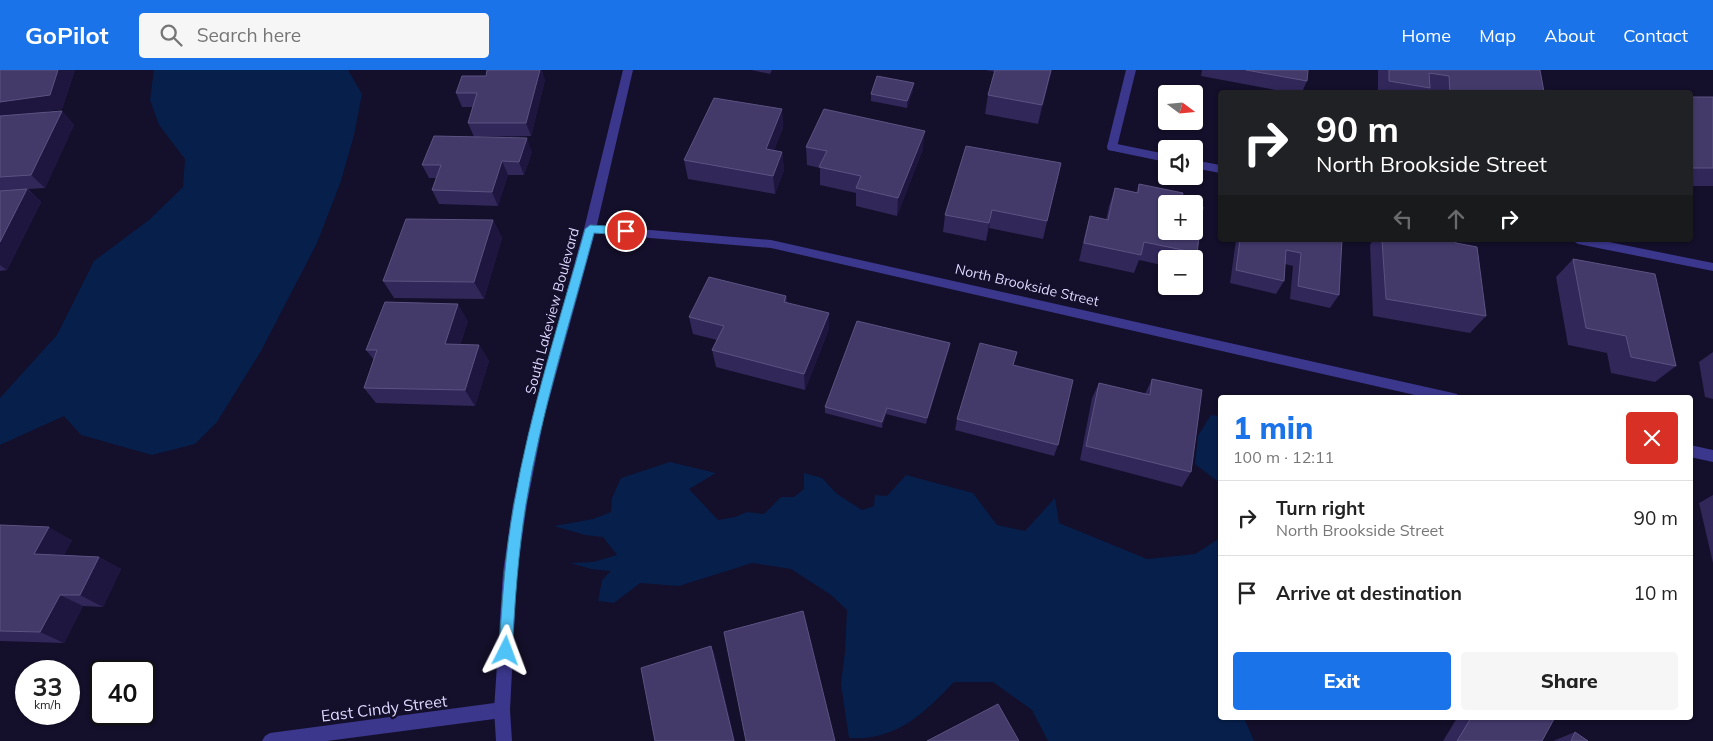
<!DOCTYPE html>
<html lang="en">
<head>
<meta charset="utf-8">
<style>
	:root { --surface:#fff; --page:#f6f6f6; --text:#222; --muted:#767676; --line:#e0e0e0; --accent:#1a73e8 }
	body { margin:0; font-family:Mulish,sans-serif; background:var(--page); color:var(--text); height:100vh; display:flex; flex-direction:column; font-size:19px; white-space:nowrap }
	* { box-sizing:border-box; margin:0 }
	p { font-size:16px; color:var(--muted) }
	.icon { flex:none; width:28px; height:28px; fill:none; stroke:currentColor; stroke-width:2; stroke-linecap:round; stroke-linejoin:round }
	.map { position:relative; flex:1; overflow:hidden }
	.side { position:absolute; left:1218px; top:325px; width:475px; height:325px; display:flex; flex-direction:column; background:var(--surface); border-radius:5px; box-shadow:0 1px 4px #0004 }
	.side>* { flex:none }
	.guide { position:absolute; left:1218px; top:20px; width:475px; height:152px; border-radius:5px; box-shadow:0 1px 4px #0004; background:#202124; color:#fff; overflow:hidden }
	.needle { width:32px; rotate:106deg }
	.buttons { position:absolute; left:1158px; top:15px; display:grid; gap:10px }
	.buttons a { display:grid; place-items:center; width:45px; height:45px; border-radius:5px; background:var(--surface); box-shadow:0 1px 4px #0004; font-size:25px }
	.speed { position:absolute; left:15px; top:590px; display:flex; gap:10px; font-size:25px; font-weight:700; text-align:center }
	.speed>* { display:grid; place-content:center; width:65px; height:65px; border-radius:50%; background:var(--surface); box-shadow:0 1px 4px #0004; line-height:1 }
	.speed small { font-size:12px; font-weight:400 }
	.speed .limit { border:2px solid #111; border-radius:8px; background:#fff; color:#111 }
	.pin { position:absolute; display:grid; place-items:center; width:42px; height:42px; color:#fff; margin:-21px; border:2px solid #fff; border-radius:50%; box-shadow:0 1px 5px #0007 }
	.me { position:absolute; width:55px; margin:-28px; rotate:3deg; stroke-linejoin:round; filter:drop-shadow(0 0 4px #0008) }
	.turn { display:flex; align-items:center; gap:18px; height:105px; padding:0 15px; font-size:22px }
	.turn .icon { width:65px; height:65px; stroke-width:2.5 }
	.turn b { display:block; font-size:35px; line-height:42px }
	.lanes { display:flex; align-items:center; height:48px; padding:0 15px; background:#0003; justify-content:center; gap:25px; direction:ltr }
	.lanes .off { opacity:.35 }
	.round { display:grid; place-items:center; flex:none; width:52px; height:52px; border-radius:5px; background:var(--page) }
	.summary { display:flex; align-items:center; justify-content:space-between; height:85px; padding:0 15px }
	h1 { font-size:30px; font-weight:800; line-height:38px; color:var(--accent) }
	.button { display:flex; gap:10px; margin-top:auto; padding:10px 15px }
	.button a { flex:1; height:58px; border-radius:5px; background:var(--accent); color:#fff; font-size:20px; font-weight:800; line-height:58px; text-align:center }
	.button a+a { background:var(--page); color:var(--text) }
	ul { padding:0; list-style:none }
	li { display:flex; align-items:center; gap:15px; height:75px; padding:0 15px; border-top:1px solid var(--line) }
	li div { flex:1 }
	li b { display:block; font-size:19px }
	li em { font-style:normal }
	header { display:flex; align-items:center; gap:30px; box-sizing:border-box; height:70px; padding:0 25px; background:var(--accent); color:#fff }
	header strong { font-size:24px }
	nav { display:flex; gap:28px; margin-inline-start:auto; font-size:18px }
	.search { width:350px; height:45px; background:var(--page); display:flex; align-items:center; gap:12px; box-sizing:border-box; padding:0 18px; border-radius:5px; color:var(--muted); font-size:19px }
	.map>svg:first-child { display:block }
	.water { fill:#071f4b }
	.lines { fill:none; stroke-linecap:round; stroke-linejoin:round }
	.service { fill:#3b378c; fill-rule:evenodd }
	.minor { fill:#3b378c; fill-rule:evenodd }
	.tertiary { fill:#3b378c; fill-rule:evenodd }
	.wall { fill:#312759 }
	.shaded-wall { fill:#1e163e }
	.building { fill:#433a6a; stroke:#5c5382 }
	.route { fill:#4fc3f7; stroke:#337fa1 }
	.labels { text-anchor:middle; stroke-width:5; stroke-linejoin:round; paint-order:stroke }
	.street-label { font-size:14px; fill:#ddd8ff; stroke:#140f2a }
	.near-street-label { font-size:16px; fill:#ddd8ff; stroke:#140f2a }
</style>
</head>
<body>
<header>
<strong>GoPilot</strong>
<div class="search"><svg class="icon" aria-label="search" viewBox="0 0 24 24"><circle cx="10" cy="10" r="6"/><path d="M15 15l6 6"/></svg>Search here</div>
<nav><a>Home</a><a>Map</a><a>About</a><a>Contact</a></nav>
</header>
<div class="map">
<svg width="1713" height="671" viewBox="0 0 1713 671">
	<rect width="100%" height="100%" fill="#140f2a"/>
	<g class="water">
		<polygon points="154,0 348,0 362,24 354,65 341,111 317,173 261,281 217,352 195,374 152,385 81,365 64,346 0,375 0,328 57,265 94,191 149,150 183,117 185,89 159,55 150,30"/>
		<polygon points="1211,345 1220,346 1220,413 1195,394 1198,366"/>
		<path d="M 670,392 L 716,403 L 689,419 L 718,450 L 735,447 L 747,442 L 764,444 L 781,427 L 794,427 L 804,419 L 804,403 L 822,408 L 837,424 L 862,440 L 874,436 L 875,425 L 887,426 L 906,405 L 973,423 L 997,455 L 1025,461 L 1055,428 L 1059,453 L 1147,489 L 1195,484 L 1220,468 L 1220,648 L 1244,648 L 1254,671 L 1048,671 L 1032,640 L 993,612 L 954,612 C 924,643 897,671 849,668 L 841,614 L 845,582 L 847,540 L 831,525 L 791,499 L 752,493 L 679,516 L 640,513 L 614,533 L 598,531 L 602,510 L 611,501 L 591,499 L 570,493 L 593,492 L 617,485 L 603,467 L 585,465 L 554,456 L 593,449 L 611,442 L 612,428 L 621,408 Z"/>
	</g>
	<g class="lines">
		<g class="service">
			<polygon points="1112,73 1166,84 1166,92 1108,80 1107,77 1108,74"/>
			<polygon points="1194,90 1220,95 1220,103 1194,98"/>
			<polygon points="1572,170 1599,170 1713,193 1713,201 1578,174"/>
		</g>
		<g class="minor">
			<polygon points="1126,0 1136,0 1117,77 1112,81 1107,77"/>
			<polygon points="590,155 771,170 1453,323 1457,324 1459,328 1428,328 771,178 590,163 584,159"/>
			<polygon points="1690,375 1713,380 1713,392 1690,387"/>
			<polygon points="502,632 507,635 510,640 507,645 502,648 327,671 262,671 265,666 270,663"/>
		</g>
		<polygon class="tertiary" points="623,0 633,0 596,159 544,348 527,434 517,502 510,640 512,671 496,671 494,640 503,502 513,434 532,348 584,159"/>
	</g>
	<g class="wall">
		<polygon points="0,0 75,0 62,39 35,43 62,41 74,55 45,118 28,119 41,132 7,200 0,201"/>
		<polygon points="751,0 772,0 770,4"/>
		<polygon points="985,0 1052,0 1038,54 985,44 988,25 995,2"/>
		<polygon points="1202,0 1308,0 1307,11 1302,22 1286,22 1201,6"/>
		<polygon points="1378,0 1540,0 1544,22 1378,22"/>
		<polygon points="545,10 531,66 474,67 532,82 524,105 508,105 498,136 439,134 432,120 436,108 429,108 422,95 474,67 468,53 473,37 462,37 456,23"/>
		<polygon points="913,20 907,38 871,31 871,24"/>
		<rect x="1690" y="27" width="23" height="89"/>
		<polygon points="782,39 783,58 774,80 782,82 784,100 775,124 688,109 684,90"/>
		<polygon points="806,77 923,79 897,146 856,136 856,123 820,115 820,98 807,95"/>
		<polygon points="1061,93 1043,169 989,158 986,171 943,162 945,145"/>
		<polygon points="1139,114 1181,132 1197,183 1194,190 1194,189 1166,189 1166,196 1139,190 1134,203 1079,191 1085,164 1090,146 1106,150 1109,136 1115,118 1136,123"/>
		<polygon points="493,150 502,168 484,229 394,228 383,211"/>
		<polygon points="1236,170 1342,170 1339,225 1330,238 1290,229 1293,196 1285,194 1284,211 1276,224 1230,213"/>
		<polygon points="1373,170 1455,170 1456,173 1486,246 1470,263 1373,246 1370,175"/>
		<polygon points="1573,189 1676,296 1655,312 1611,303 1607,283 1568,275 1556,207"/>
		<polygon points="786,226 787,233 829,259 805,320 716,297 712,280 717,270 693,264 689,247"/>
		<polygon points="468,251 460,275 479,275 489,291 475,336 376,333 364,318 374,290 366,280"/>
		<polygon points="950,273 949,279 926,354 886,344 882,358 825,343 825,337"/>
		<polygon points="1713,282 1713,329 1705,327 1699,292"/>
		<polygon points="1013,295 1058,375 1054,386 955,360 957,349"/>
		<polygon points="1152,309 1191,402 1182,417 1080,390 1092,328 1099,313 1145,324"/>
		<polygon points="1713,425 1713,493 1699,433"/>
		<polygon points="0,455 72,470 64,485 99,487 121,499 103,537 83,536 64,573 0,571"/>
		<polygon points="1457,648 1552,648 1542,671 1443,671"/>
		<polygon points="1575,662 1588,671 1553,671"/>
	</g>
	<g class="shaded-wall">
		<polygon points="58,0 75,0 62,39 0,48 0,32"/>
		<polygon points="540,0 542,0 545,10 531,66 526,53"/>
		<polygon points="1051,0 1052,0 1038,54 1042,35"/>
		<polygon points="914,13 913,20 907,38 907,31"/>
		<polygon points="782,39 783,58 767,97 766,79"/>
		<polygon points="62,41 74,55 45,118 31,105"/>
		<polygon points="925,61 923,79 897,146 898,128"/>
		<polygon points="527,68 532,82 524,105 519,92"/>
		<polygon points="782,82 784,100 775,124 773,106"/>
		<polygon points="502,91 508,105 498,136 492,122"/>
		<polygon points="27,119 41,132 7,200 0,195 0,172"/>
		<polygon points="992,140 989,158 986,171 989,153"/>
		<polygon points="493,150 502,168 484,229 474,212"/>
		<polygon points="458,234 468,251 455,290 445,274"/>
		<polygon points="829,243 829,259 805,320 804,304"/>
		<polygon points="950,273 949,279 926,354 927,348"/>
		<polygon points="479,275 489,291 475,336 465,320"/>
		<polygon points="887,338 886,344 882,358 882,352"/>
		<polygon points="49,457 72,470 58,497 34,484"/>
		<polygon points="99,487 121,499 103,537 80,525"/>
		<polygon points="60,525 83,536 64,573 40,562"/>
		<polygon points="711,576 715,584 735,671 734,671"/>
	</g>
	<g class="building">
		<polygon points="0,0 58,0 50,25 0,32"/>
		<polygon points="487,0 540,0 526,53 468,53 477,23 456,23 462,6 486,6"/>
		<polygon points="995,0 1051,0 1042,35 988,25"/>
		<polygon points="1246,0 1308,0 1307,11"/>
		<polygon points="1389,0 1540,0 1544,22 1450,22 1449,6 1429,3 1430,18 1389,11"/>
		<polygon points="877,6 914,13 907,31 871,24"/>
		<rect x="1690" y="27" width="23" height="71"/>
		<polygon points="714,28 782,39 766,79 782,82 773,106 684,90"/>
		<polygon points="824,39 925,61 898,128 856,118 861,106 819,97 827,81 806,77"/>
		<polygon points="62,41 31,105 0,107 0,46"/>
		<polygon points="434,66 527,68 519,92 502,91 492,122 432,120 441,95 422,95"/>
		<polygon points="966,76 1061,93 1047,151 992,140 989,153 945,145"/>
		<polygon points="1139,114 1183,123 1181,132 1188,134 1166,134 1166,161 1194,161 1194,135 1203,137 1197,183 1144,172 1141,185 1084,173 1090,146 1108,150 1115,118 1138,123"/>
		<polygon points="27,119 0,172 0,121"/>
		<polygon points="406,149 493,150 474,212 383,211"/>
		<polygon points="1240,170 1342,170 1339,225 1298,216 1301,183 1286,180 1284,211 1236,200"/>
		<polygon points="1382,170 1455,170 1456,173 1477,177 1486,246 1386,229"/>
		<polygon points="1573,189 1655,204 1676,296 1631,287 1626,266 1586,258"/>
		<polygon points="709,207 786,226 784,232 829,243 804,304 712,280 724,256 689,247"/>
		<polygon points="385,232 458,234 445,274 479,275 465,320 364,318 377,280 366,280"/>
		<polygon points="857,251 950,273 927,348 887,338 882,352 825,337"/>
		<polygon points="980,273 1017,282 1013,295 1073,310 1058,375 957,349"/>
		<polygon points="1152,309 1202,320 1191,402 1086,376 1099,313 1150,325"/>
		<polygon points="0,455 49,457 34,484 99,487 80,525 60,525 40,562 0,561"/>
		<polygon points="803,541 835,671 746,671 724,562"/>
		<polygon points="711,576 734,671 655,671 641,598"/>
		<polygon points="998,634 1019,671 927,671"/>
		<polygon points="1471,648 1552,648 1554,649 1542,671 1457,671"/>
		<polygon points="1575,662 1588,671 1571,671"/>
	</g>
	<path class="route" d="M 590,155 L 626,157 L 631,161 L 626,165 L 594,163 C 570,253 541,342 526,434 C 518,483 515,532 512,581 L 510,586 L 506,588 L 501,586 L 499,581 C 502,532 505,483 514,434 C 530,341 560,250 585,159 Z"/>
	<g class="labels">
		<g class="street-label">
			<text transform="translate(1027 215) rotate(13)" y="5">North Brookside Street</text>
			<text transform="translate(552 241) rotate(-75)" y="5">South Lakeview Boulevard</text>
		</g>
		<g class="near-street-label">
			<text transform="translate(384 638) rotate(-7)" y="6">East Cindy Street</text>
		</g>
	</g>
</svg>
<div class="buttons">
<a><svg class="needle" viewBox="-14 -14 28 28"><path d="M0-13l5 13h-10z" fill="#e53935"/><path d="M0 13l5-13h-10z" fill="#767676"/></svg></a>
<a><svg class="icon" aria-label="sound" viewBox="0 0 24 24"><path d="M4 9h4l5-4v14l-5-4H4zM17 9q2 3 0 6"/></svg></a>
<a>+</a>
<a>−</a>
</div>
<div class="speed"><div>33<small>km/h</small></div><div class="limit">40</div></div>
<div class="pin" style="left:626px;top:161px;background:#d93025"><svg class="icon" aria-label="arrive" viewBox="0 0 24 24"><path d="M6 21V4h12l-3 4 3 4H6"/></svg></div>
<svg class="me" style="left:506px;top:581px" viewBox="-20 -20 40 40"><path d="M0-17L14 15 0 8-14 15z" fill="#4fc3f7" stroke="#fff" stroke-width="4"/></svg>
<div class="guide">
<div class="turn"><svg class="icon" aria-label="right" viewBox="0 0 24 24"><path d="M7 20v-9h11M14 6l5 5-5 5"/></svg><div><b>90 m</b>North Brookside Street</div></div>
<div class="lanes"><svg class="icon off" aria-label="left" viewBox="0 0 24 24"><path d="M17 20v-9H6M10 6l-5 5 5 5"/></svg><svg class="icon off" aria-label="ahead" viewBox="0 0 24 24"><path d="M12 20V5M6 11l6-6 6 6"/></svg><svg class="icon" aria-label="right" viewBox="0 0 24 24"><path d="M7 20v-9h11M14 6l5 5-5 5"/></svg></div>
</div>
<section class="side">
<div class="summary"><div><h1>1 min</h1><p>100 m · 12:11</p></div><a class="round" style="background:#d93025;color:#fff"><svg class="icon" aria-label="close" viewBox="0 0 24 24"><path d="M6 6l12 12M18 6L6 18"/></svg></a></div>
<ul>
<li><svg class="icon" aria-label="right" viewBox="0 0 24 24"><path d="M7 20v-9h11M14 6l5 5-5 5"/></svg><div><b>Turn right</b><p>North Brookside Street</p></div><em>90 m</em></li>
<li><svg class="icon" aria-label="arrive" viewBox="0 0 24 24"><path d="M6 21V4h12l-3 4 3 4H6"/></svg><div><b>Arrive at destination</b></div><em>10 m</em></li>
</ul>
<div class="button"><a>Exit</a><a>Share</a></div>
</section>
</div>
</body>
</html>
